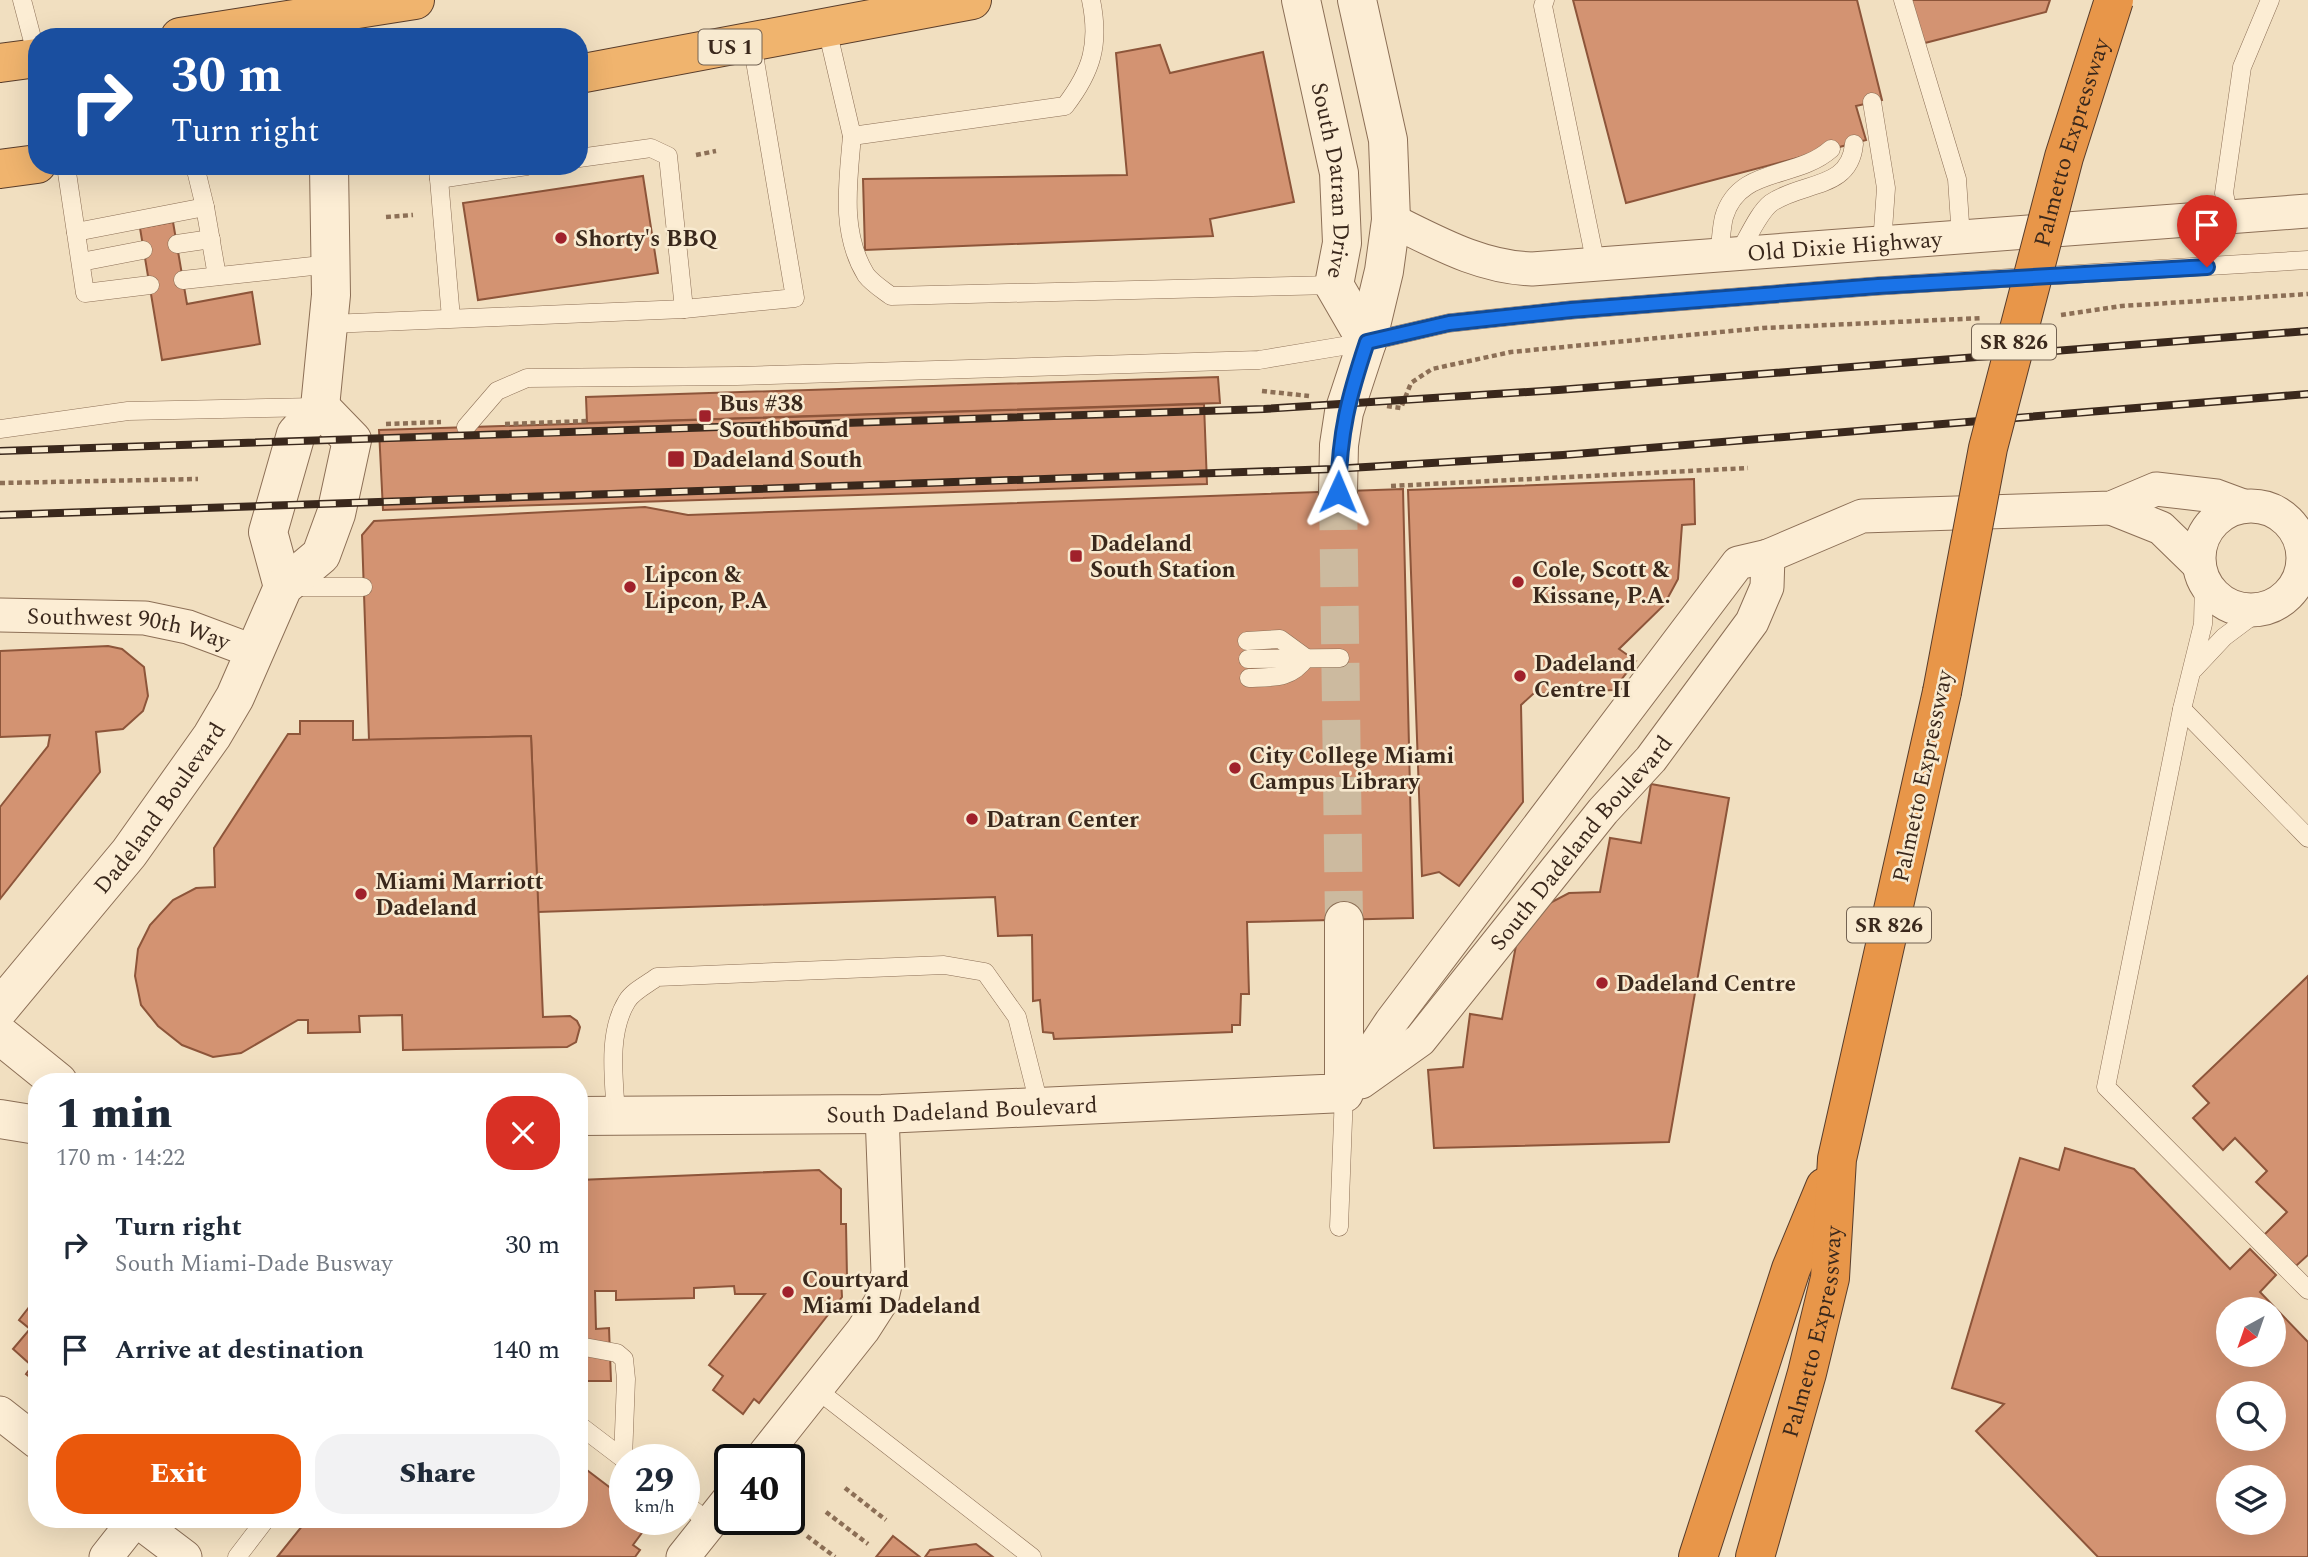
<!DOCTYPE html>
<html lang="en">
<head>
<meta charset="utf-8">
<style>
	:root { --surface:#fff; --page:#f2f2f3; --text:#1f2937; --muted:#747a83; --accent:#ea580c }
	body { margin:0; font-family:Spectral,serif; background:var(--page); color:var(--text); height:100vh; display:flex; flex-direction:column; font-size:26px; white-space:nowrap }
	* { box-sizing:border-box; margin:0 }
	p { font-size:23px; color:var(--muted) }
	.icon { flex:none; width:38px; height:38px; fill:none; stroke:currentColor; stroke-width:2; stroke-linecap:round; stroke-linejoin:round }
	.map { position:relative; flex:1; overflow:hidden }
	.drawer { position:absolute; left:28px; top:1073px; width:560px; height:455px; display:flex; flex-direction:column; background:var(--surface); border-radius:28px; box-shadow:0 7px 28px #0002 }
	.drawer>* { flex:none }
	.banner { position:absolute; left:28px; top:28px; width:560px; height:147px; border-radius:28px; box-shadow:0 7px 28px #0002; background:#1a4fa0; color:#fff; overflow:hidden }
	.needle { width:46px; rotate:220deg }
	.buttons { position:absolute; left:2216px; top:1297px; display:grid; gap:14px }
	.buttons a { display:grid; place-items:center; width:70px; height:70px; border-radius:50%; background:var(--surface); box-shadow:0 7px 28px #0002; font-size:35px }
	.speed { position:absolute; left:609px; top:1444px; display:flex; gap:14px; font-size:35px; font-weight:700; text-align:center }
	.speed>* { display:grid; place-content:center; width:91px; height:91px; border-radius:50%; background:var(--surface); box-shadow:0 7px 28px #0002; line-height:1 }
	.speed small { font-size:18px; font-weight:400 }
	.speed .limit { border:4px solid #111; border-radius:10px; background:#fff; color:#111 }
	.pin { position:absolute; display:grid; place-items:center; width:60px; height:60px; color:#fff; margin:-72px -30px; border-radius:50% 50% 50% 0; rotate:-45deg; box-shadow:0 0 7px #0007 }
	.pin .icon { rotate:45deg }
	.me { position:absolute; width:77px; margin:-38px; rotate:1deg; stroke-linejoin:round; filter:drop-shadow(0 0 5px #0008) }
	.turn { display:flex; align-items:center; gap:24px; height:147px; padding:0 28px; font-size:32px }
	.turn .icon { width:91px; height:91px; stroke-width:2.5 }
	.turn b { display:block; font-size:49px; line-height:60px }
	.round { display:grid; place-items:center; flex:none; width:74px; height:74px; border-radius:28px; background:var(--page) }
	.head { display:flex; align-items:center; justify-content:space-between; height:119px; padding:0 28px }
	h1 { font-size:42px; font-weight:800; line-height:52px }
	.primary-button { display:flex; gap:14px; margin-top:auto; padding:14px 28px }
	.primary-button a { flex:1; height:80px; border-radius:28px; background:var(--accent); color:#fff; font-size:28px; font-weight:800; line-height:80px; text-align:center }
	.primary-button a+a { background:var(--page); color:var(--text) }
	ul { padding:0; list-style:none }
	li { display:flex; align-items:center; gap:21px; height:105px; padding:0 28px }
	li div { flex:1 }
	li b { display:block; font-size:26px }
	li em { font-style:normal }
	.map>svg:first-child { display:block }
	.building { fill:#d39372; stroke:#8d553a; stroke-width:2; fill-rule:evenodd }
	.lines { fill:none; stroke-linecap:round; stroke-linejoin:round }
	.tertiary-tunnel { stroke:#ccba9f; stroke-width:38; stroke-dasharray:38 19; stroke-linecap:butt }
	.service-casing { stroke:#8c6f56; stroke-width:19 }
	.minor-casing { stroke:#8c6f56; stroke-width:35 }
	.tertiary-casing { stroke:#8c6f56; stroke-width:40 }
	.trunk-casing { stroke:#593d2b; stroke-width:40 }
	.motorway-casing { stroke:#593d2b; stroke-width:40 }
	.path { stroke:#8c6f56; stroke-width:4.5; stroke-dasharray:5 3.5; stroke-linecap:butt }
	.service { stroke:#fcedd4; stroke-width:18 }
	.minor { stroke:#fcedd4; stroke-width:33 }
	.tertiary { stroke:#fcedd4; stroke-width:38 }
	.trunk { stroke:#f0b46e; stroke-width:38 }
	.motorway { stroke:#e89649; stroke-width:38 }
	.rail-casing { stroke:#3a281c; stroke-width:8 }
	.rail { stroke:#f8ead0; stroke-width:5; stroke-dasharray:16; stroke-linecap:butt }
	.motorway-bridge-casing { stroke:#593d2b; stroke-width:40; stroke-linecap:butt }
	.motorway-bridge { stroke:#e89649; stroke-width:38 }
	.route-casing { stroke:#114b97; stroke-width:18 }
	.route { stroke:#1a73e8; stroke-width:12 }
	.poi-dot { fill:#a0212b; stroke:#f8ead0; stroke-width:2.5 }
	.labels { text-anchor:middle; stroke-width:5; stroke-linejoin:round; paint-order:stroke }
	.shield { fill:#f8ead0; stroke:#736252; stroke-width:2 }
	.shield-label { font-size:21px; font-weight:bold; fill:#3a281c }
	.street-label { font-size:23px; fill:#3a281c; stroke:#f8ead0 }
	.poi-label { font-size:23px; font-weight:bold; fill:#3a281c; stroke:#f8ead0; text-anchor:start }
</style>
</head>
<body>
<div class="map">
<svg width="2308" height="1557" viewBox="0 0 2308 1557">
	<rect width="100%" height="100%" fill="#f1dfc0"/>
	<g class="building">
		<polygon points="1573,0 1857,0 1882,100 1856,106 1866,140 1626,203"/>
		<polygon points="1908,0 2050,0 2046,12 1921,44"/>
		<polygon points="1160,45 1170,73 1263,52 1294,202 1210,219 1213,236 865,250 863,179 1127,175 1116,53"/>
		<polygon points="643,176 658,273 478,300 463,203"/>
		<polygon points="173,222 187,304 252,292 260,344 162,360 140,228"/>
		<polygon points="1218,377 1220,403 587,423 586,397"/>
		<polygon points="1204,404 1207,484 383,510 379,430"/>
		<polygon points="1694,479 1695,524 1682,525 1678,579 1664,605 1619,649 1636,661 1613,690 1533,694 1521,705 1523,802 1459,886 1439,872 1422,876 1408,490"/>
		<polygon points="1403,489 1413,918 1247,922 1249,994 1241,994 1240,1025 1232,1025 1232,1032 1054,1039 1053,1033 1043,1032 1040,1000 1033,1001 1032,935 998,936 995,897 538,912 531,736 369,740 362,535 374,521 645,507 688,515"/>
		<polygon points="108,646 122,649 144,667 148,696 143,711 123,729 96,732 100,772 0,899 0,807 48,746 50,735 0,737 0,651"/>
		<polygon points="300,721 353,721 353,740 531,736 543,1017 570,1016 577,1021 580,1027 576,1042 567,1047 403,1050 402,1015 359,1016 360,1032 308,1033 308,1020 298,1020 241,1053 213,1057 182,1045 158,1026 141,1005 135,976 138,949 150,925 173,900 196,888 215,887 214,848 288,734 300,734"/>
		<polygon points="1651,784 1729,798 1669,1142 1434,1148 1428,1070 1463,1067 1470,1014 1502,1019 1518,935 1546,905 1569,893 1600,892 1610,838 1641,843"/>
		<polygon points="2308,976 2308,1255 2296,1266 2264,1235 2287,1212 2256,1182 2267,1171 2235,1138 2223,1150 2193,1118 2209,1103 2193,1086"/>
		<path d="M 2065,1148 L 2134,1169 L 2230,1269 L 2250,1249 L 2276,1275 L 2260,1292 L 2308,1342 L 2308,1557 L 2098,1557 L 1976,1431 L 2004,1404 L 1952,1388 L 2020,1158 L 2059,1170 ZM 2228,1309 L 2273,1309 L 2273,1354 L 2228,1354 ZM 2228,1393 L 2273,1393 L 2273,1438 L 2228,1438 ZM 2228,1477 L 2273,1477 L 2273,1522 L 2228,1522 Z"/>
		<polygon points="819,1170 841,1189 841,1224 846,1224 847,1278 841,1278 842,1297 759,1403 754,1399 743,1414 713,1390 723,1376 709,1365 765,1294 735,1294 734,1286 694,1288 694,1298 616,1300 616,1291 595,1291 596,1329 609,1328 611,1381 579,1381 579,1180"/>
		<polygon points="37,1297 37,1383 26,1374 32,1366 13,1349 30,1329 19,1320"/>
		<polygon points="579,1464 625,1499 625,1519 630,1519 644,1530 633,1545 640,1550 635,1557 278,1556 303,1525 295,1519 579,1519"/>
		<polygon points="893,1536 920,1557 876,1557"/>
		<polygon points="976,1544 993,1557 925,1557 930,1550"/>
	</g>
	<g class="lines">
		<polyline class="tertiary-tunnel" points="1338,492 1344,921"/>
		<g class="service-casing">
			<g id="service">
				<polyline points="22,0 37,57"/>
				<polyline points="1545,0 1543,6 1596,265"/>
				<polyline points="1903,0 1957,179 1961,238"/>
				<path d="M 827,29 L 852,136 L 1065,106 C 1092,71 1100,44 1091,0"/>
				<polyline points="1872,102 1886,188 1882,244"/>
				<path d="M 852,136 C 848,183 840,233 866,275 C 872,283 883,290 891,296 L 1334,285"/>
				<polyline points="579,158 651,148 668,156 684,309"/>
				<polyline points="66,166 85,293 150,285"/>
				<polyline points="195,166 205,207"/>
				<polyline points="438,166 439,179 527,166"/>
				<polyline points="439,179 451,318"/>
				<polyline points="2229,217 2224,193 2242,67 2270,0"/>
				<polyline points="76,232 205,207 217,276"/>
				<polyline points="177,244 211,239"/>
				<path d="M 1738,254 C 1747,240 1758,213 1771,203 C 1803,181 1850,190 1854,144"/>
				<path d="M 1719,255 C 1721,243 1721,229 1724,217 C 1739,166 1796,180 1831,149"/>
				<polyline points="81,262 143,250"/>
				<polyline points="183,280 331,264"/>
				<polyline points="330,324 684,309 795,298 752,43"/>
				<polyline points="466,427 497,391 527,378 737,376 1259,360 1367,342 1449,323 1571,310 1878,286 2308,260"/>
				<polyline points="0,429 128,411 317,407"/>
				<polyline points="2204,581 2203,624 2182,709 2106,1087 2308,1290"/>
				<polyline points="290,587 363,587"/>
				<polyline points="1247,641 1280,639 1306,658"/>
				<polyline points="1248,659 1340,658"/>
				<polyline points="2194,669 2224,637 2260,610"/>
				<path d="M 1249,678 C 1274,677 1291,679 1306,658"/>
				<polyline points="2182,709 2308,838"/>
				<path d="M 616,1115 C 614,1079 607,1033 627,1001 C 633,991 648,984 657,977 L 944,965 L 985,972 L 1017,1017 L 1040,1108"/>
				<polyline points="1339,1227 1344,1093"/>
				<polyline points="579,1346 617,1353 624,1359 626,1379 623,1459"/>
				<polyline points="816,1389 1032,1557"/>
				<polyline points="579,1425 625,1460"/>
				<polyline points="684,1503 710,1523"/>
				<polyline points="237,1557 266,1519"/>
			</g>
		</g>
		<g class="minor-casing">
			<g id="minor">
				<path id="s1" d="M 1391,220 C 1438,243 1480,267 1532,269 L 2308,211"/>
				<circle cx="2251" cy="558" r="52"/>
				<polyline points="2111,508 2161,528 2199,565"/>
				<path id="s2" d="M 0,615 L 145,618 L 188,627 L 255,652"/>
				<path id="s3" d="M 1361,1082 L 1420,1040 L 1603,811 L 1651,759 L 1752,622 L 1767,587 L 1768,556"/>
				<polyline points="1344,1093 1391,1022 1738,563 1768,556 1862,516 2111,508 2156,489 2216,496 2243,506"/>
				<polyline points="0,1413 37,1442"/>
				<polyline points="760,1460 863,1330 881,1302 888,1272 882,1114"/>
				<polyline points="135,1519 185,1557"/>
				<polyline points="106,1557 136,1519"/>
				<polyline points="683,1557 730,1498"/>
			</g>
		</g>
		<g class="tertiary-casing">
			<g id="tertiary">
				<path id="s4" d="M 1301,0 L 1339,173 L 1342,243 L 1334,285 L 1367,342"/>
				<polyline points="1338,492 1339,445 1344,412 1367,342 1384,271 1391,220 1388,140 1357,0"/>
				<polyline points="283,587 268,532 296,434 320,407 331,295 329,166"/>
				<path id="s5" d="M 0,1008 L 129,853 L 212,736 L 235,697 L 283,587 L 321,555 L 336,514 L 352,440 L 320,407"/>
				<polyline points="0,1035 58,1082"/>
				<path id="s6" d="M 579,1116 L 882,1114 L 1344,1093 L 1344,921"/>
				<polyline points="0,1119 37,1125"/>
			</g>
		</g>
		<g class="trunk-casing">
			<g id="trunk">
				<polyline points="180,37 415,0"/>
				<polyline points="0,63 37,58"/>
				<polyline points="579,74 972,0"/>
				<polyline points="0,169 37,164"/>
			</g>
		</g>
		<g class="motorway-casing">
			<g id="motorway">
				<polyline points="1698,1557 1791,1269 1825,1187"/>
				<path id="s7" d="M 1755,1557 L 1807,1373 L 1830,1278 L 1837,1159 L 1942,692"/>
			</g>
		</g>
		<g class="path">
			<polyline points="696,155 716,151"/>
			<polyline points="386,217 413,215"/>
			<polyline points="2061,315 2122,306 2308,294"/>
			<polyline points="1262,391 1309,396"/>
			<polyline points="1387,406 1401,408 1411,383 1432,369 1511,352 1763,328 1983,318"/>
			<polyline points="386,424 441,422"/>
			<polyline points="505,424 587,421"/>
			<polyline points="0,483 198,479"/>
			<polyline points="1391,486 1748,468"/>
			<polyline points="845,1488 886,1520"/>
			<polyline points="826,1512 868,1544"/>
			<polyline points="807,1536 835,1557"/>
		</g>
		<use href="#service" class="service"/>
		<use href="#minor" class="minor"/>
		<use href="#tertiary" class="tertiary"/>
		<use href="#trunk" class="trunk"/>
		<use href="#motorway" class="motorway"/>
		<g class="rail-casing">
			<g id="rail">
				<polyline points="0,451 1264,409 1558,390 2308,331"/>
				<polyline points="0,515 1333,469 1563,455 2308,394"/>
			</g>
		</g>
		<use href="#rail" class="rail"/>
		<g class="motorway-bridge-casing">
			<g id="motorway-bridge">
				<path id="s8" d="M 1942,692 L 1988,448 L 2064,157 L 2114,0"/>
			</g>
		</g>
		<use href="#motorway-bridge" class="motorway-bridge"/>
	</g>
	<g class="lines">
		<g class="route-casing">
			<path id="route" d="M 1338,492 C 1340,431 1348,399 1367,342 L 1449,323 L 1571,310 L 1878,286 L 2207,267"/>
		</g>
		<use href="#route" class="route"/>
	</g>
	<g class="poi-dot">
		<circle cx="561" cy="238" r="7"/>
		<rect x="698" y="409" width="14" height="14" rx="3.5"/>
		<rect x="667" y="450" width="18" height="18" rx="3.5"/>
		<rect x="1069" y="549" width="14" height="14" rx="3.5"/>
		<circle cx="1518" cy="582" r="7"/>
		<circle cx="630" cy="587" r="7"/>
		<circle cx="1520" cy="676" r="7"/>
		<circle cx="1235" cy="768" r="7"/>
		<circle cx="972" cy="819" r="7"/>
		<circle cx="361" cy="894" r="7"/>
		<circle cx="1602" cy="983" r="7"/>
		<circle cx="788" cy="1292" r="7"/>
	</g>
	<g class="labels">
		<g class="shield">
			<rect x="698.5" y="29.5" width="63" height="35" rx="5"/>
			<rect x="1972" y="324.5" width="84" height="35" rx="5"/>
			<rect x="1847" y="907.5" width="84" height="35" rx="5"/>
		</g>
		<g class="shield-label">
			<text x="730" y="54">US 1</text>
			<text x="2014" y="349">SR 826</text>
			<text x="1889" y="932">SR 826</text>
		</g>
		<g class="street-label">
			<text dy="8" stroke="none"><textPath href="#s8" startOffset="565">Palmetto Expressway</textPath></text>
			<text dy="8" stroke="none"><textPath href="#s4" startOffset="184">South Datran Drive</textPath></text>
			<text dy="8" stroke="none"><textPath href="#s1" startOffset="464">Old Dixie Highway</textPath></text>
			<text dy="8" stroke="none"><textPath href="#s2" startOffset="130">Southwest 90th Way</textPath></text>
			<text transform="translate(1922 776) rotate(-78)" y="8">Palmetto Expressway</text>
			<text dy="8" stroke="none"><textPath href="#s5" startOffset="256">Dadeland Boulevard</textPath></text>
			<text dy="8" stroke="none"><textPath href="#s3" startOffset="327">South Dadeland Boulevard</textPath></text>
			<text dy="8" stroke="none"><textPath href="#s6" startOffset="383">South Dadeland Boulevard</textPath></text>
			<text dy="8" stroke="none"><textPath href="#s7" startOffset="233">Palmetto Expressway</textPath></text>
		</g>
		<g class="poi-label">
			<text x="575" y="246">Shorty's BBQ</text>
			<text x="719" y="411">Bus #38<tspan x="719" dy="26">Southbound</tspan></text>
			<text x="692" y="467">Dadeland South</text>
			<text x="1090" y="551">Dadeland<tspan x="1090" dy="26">South Station</tspan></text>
			<text x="1532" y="577">Cole, Scott &amp;<tspan x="1532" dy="26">Kissane, P.A.</tspan></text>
			<text x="644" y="582">Lipcon &amp;<tspan x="644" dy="26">Lipcon, P.A</tspan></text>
			<text x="1534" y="671">Dadeland<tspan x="1534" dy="26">Centre II</tspan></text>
			<text x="1249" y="763">City College Miami<tspan x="1249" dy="26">Campus Library</tspan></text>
			<text x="986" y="827">Datran Center</text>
			<text x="375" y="889">Miami Marriott<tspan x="375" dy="26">Dadeland</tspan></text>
			<text x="1616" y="991">Dadeland Centre</text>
			<text x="802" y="1287">Courtyard<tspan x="802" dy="26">Miami Dadeland</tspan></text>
		</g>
	</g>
</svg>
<div class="buttons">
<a><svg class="needle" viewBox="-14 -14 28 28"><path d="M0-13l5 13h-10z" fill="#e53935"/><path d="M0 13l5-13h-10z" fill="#747a83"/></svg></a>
<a><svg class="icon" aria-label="search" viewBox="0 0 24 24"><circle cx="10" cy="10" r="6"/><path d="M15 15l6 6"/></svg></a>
<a><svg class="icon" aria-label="layers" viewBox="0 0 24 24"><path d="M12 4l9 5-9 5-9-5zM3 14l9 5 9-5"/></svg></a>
</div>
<div class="speed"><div>29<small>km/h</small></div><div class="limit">40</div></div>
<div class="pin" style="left:2207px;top:267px;background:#d93025"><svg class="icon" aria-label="arrive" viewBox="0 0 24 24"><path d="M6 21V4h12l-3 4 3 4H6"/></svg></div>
<svg class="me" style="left:1338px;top:492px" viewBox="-20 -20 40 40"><path d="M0-17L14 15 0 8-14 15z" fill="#1a73e8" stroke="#fff" stroke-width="4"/></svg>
<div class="banner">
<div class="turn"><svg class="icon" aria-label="right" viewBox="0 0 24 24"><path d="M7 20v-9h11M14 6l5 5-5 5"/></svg><div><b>30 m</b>Turn right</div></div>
</div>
<section class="drawer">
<div class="head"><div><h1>1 min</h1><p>170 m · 14:22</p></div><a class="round" style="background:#d93025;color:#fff"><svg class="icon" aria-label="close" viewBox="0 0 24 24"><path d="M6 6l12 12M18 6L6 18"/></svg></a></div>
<ul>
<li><svg class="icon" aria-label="right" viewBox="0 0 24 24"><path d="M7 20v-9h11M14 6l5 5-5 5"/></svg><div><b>Turn right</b><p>South Miami-Dade Busway</p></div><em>30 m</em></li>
<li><svg class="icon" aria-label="arrive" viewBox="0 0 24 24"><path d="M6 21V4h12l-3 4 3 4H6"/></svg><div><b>Arrive at destination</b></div><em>140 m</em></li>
</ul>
<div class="primary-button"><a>Exit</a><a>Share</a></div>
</section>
</div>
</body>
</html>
